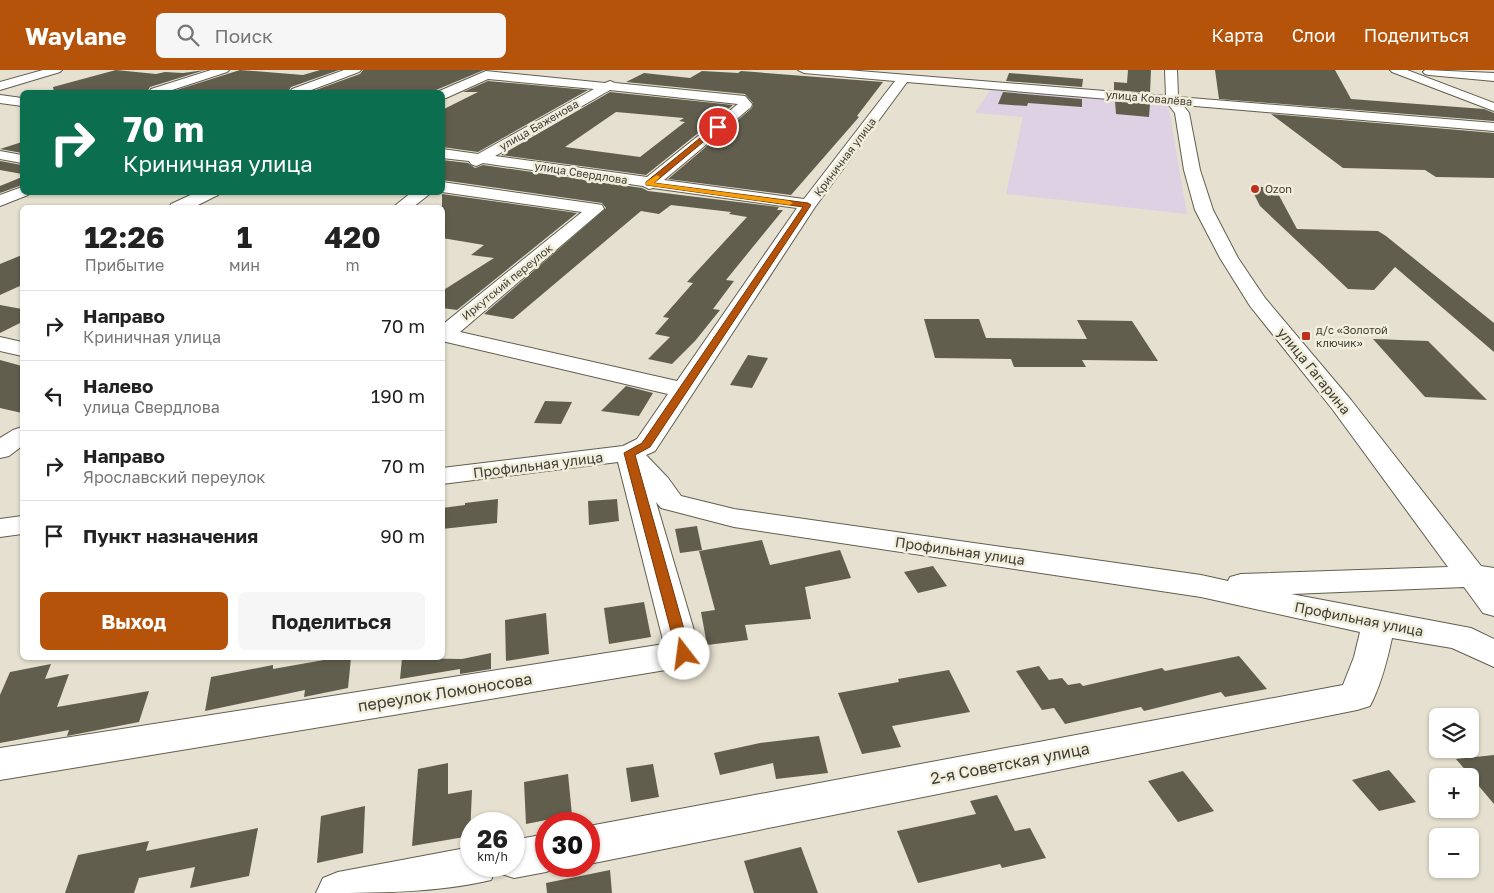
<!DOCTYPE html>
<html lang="ru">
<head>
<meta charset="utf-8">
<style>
	:root { --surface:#fff; --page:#f6f6f6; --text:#222; --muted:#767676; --line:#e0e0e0; --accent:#b45309 }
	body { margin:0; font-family:"Golos Text",sans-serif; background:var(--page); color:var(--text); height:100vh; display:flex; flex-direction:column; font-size:19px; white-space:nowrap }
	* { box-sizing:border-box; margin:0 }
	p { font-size:16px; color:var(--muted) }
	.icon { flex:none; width:28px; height:28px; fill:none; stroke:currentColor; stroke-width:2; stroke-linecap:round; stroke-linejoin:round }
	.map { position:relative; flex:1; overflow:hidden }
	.details { position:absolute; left:20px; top:135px; width:425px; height:455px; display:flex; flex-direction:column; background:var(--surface); border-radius:8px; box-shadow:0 1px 4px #0004 }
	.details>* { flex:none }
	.top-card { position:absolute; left:20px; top:20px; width:425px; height:105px; border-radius:8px; box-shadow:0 1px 4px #0004; background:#0b6e4f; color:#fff; overflow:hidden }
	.controls { position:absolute; left:1429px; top:638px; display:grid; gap:10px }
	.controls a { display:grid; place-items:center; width:50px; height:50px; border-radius:8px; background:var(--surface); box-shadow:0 1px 4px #0004; font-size:25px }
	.speed { position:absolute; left:460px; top:742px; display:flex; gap:10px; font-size:25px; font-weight:700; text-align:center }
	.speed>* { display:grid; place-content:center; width:65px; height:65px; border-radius:50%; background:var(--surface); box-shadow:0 1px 4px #0004; line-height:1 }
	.speed small { font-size:12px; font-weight:400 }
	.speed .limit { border:8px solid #d22; background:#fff; color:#111 }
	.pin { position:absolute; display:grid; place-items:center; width:42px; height:42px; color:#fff; margin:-21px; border:2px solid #fff; border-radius:50%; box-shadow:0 1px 5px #0007 }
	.me { position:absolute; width:55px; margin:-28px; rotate:345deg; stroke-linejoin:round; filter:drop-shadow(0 0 4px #0008) }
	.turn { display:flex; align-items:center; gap:18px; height:105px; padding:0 20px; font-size:22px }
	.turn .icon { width:65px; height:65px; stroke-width:2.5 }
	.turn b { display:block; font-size:35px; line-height:42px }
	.eta { display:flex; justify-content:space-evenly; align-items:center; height:85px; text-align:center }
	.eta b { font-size:30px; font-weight:700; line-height:35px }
	.action { display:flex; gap:10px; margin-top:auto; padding:10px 20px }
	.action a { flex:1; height:58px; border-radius:8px; background:var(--accent); color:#fff; font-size:20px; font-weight:700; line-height:58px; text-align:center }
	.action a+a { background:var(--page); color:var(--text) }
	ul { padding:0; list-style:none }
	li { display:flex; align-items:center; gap:15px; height:70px; padding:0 20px; border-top:1px solid var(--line) }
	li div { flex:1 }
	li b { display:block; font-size:19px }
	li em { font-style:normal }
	header { display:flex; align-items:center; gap:30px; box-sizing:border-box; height:70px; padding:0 25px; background:var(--accent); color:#fff }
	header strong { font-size:24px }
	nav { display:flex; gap:28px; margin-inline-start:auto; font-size:18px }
	.search { width:350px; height:45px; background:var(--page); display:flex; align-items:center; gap:12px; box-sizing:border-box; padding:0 18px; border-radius:8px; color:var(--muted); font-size:19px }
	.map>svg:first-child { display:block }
	.commercial { fill:#ded1e4 }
	.building { fill:#615e4e; fill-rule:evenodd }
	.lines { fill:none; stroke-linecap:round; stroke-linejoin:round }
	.minor-casing { stroke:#625e4f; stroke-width:2 }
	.minor { fill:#fff; fill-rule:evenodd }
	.route { fill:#b45309; stroke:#753606 }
	.slow { fill:#f59e0b }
	.poi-dot { fill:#bc301d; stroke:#f2eedc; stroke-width:2 }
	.labels { text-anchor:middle; stroke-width:5; stroke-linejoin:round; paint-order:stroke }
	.far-street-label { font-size:11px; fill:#3e3c35; stroke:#f2eedc }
	.far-poi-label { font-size:11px; fill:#3e3c35; stroke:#f2eedc; text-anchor:start }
	.street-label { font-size:14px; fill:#3e3c35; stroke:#f2eedc }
	.near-street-label { font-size:16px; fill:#3e3c35; stroke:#f2eedc }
</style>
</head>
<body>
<header>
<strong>Waylane</strong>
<div class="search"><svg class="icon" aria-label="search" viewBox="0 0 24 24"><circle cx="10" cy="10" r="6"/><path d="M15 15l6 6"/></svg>Поиск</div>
<nav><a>Карта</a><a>Слои</a><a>Поделиться</a></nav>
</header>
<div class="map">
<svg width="1494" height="823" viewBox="0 0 1494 823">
	<rect width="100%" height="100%" fill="#e5e0cf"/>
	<polygon class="commercial" points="990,20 1168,34 1187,144 1006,124 1023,47 975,43"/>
	<g class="building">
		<polygon points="116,0 156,4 165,2 183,3 205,0 150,17 147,22 54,22 53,17"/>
		<polygon points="240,0 303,5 320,0 339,0 291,17 288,22 170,22"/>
		<polygon points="363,0 484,0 436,20 435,22 310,22 360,4"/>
		<polygon points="1128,0 1151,0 1150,23 1114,20 1114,12 1127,13"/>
		<polygon points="1215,0 1335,0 1351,29 1484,39 1494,43 1494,51 1219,29"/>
		<polygon points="702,1 738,3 741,1 883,12 857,46 859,47 791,125 668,109 752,38 753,33 745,24 626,12 644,3 690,8"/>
		<polygon points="1009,3 1083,9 1082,17 1006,11"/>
		<polygon points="488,11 588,20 478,82 442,77 442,40 478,22 463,22"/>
		<path d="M 610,22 L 733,35 L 646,105 L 501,85 ZM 616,42 L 684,48 L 679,51 L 685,52 L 640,87 L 565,77 Z"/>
		<polygon points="1003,22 1082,29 1082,37 1028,33 1027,36 998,34"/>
		<polygon points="1115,31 1150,34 1149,47 1116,44"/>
		<polygon points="1271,44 1494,63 1494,108 1436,107 1425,100 1343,98"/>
		<polygon points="22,72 22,83 0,79"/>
		<polygon points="442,90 468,93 475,98 483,95 642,118 648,121 779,137 777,140 783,140 726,210 734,211 713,239 720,240 695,271 672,294 648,289 670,267 655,264 669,248 663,247 693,213 687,212 747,147 729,144 731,142 671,135 659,144 641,141 513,249 484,244 606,138 602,133 442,110"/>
		<polygon points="0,91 22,95 22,104 0,100"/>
		<polygon points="22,107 22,115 0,123 0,116"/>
		<polygon points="1250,116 1275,118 1297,159 1378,161 1386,166 1494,253 1494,282 1395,197 1374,220 1348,219 1260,136"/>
		<polygon points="442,124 577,143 457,240 442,238 442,221 494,188 471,185 484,175 442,168"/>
		<polygon points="22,185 22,215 0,225 0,194"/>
		<polygon points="0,235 22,239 22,252 0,263"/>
		<polygon points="924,249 979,249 986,268 1087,269 1077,250 1132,251 1158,291 1082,290 1086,297 1014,297 1011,289 935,288"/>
		<polygon points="1373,269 1428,271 1487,330 1425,327"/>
		<polygon points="748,285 768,288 752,318 730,315"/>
		<polygon points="0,290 22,296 22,343 0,338"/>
		<polygon points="626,316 653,323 639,346 601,341"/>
		<polygon points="545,331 572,332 561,354 534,353"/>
		<polygon points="498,429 497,453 442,459 442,438 465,435 465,433"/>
		<polygon points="617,429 619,451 589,455 588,431"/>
		<polygon points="697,456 702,480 680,483 675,459"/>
		<polygon points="762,470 770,495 840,480 851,508 805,517 811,549 745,555 748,570 707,575 701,542 715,540 699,481"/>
		<polygon points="933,496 947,516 918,523 904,502"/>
		<polygon points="644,532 651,567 609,574 604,538"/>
		<polygon points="546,543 549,584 506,591 505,550"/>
		<polygon points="491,583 491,599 460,604 460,599 400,609 402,588 462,589"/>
		<polygon points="1239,586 1267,619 1225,627 1221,622 1144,641 1141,637 1065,654 1054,638 1042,640 1016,601 1039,596 1049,610 1062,608 1068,615 1080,613 1083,616 1162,598 1165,601"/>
		<polygon points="335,588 351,588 348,618 304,627 305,620 205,641 211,607 273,595 273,599"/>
		<polygon points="51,594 45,609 69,604 57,637 149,621 139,652 67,666 69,660 0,673 0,625 10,602"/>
		<polygon points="949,600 970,642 892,656 901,677 862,684 838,623 899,612 898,609"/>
		<polygon points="819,666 828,703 776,709 773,693 720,705 714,683 760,673"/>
		<polygon points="1494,685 1494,734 1456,689"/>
		<polygon points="448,693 448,724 472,720 470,766 412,776 418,699"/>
		<polygon points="653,694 659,727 631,732 626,698"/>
		<polygon points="1389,700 1416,732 1379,741 1352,710"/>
		<polygon points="1183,701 1214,741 1178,752 1148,711"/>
		<polygon points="568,704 572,745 526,754 524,712"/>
		<polygon points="997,725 1015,761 1030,758 1046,788 1002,798 1000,794 918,813 897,761 976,744 970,731"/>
		<polygon points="365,736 363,783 317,793 321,746"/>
		<polygon points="258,758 249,806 190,818 195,797 139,808 134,823 65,823 78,785 149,771 146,781"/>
		<polygon points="801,777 818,823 754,823 744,791"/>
		<polygon points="610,800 612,823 547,823 546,813"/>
	</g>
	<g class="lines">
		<g class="minor-casing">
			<g id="minor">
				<polygon points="43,0 62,0 60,2 0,20 0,12"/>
				<polygon points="211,0 229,0 227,2 166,22 149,22 151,19"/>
				<polygon points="344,0 361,0 359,2 306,22 290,22 292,19"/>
				<path d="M 798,0 L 847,0 L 1166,26 L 1165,0 L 1177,0 L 1178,27 L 1494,53 L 1494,61 L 1183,35 L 1189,43 L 1200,100 L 1213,140 L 1238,188 L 1265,228 L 1351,330 L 1481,496 L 1494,498 L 1494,546 L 1483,543 L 1464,517 L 1291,524 L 1471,558 L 1494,569 L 1494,597 L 1452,578 L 1392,568 C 1387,591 1381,615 1370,636 L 1357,640 L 589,794 L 589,756 L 1343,615 L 1354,587 L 1360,562 L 1201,527 L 734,457 L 661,438 L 656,432 L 701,584 L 696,593 L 684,597 L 0,710 L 0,678 L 664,574 L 618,392 L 442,414 L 442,398 L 623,376 L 637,369 L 668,324 L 442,271 L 442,255 L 582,142 L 442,122 L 442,112 L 596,134 L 602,135 L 604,139 L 460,262 L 677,311 L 797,138 L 653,118 L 649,119 L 643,116 L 483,93 L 476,96 L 471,94 L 469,91 L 442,88 L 442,79 L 478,84 L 594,19 L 488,9 L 446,28 L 442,29 L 442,22 L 437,22 L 486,1 L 605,13 L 610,11 L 615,13 L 745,26 L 752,34 L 751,37 L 664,110 L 804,129 L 895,11 L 804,3 ZM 907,12 L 1168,34 L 1175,43 L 1184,100 L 1195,140 L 1220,188 L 1250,236 L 1333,340 L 1448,497 L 1241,504 L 1230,507 L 1228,511 L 1201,505 L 734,439 L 681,426 L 668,408 L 646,385 L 655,381 L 815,137 ZM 610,20 L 738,34 L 647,107 L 495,86 Z"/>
				<polygon points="1390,0 1407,0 1494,33 1494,41 1392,2"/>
				<polygon points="1425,0 1494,3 1494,11 1429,5 1425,4 1423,2"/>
				<polygon points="0,25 22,28 22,36 0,33"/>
				<polygon points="0,81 22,85 22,93 0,89"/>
				<polygon points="22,117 22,122 30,122 28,125 0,136 0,125"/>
				<polygon points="197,122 220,122 218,125 192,138 169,138 171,134"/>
				<polygon points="412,122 432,122 412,138 392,138"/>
				<polygon points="0,267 22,272 22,286 0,281"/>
				<polygon points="22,357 22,376 9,386 0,388 0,368 13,360"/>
				<polygon points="22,446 22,464 0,467 0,449"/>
				<path d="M 546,764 L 546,796 L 561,796 L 546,802 L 514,808 L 499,803 L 497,797 L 491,810 C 436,823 374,823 316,823 L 323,808 L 338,802 L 471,777 L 471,796 L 514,796 L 514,770 Z"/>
			</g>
		</g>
		<use href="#minor" class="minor"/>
	</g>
	<polygon class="route" points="716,55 721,57 654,113 808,133 811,135 650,377 635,385 691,584 689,587 684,589 679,587 677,584 624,383 642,373 803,137 646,115 646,112"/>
	<polygon class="slow" points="657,105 660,107 654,113 790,131 793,133 790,135 646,115 646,112"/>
	<g class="poi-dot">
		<circle cx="1255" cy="119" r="5"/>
		<rect x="1301" y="261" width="10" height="10" rx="2.5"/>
	</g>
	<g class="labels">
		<g class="far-street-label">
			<text transform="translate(1149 28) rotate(5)" y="4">улица Ковалёва</text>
			<text transform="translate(539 55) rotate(-30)" y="4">улица Баженова</text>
			<text transform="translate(845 87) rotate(-53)" y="4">Криничная улица</text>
			<text transform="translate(581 103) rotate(9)" y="4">улица Свердлова</text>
			<text transform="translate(507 212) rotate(-39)" y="4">Иркутский переулок</text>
		</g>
		<g class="far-poi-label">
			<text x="1265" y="123">Ozon</text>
			<text x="1316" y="264">д/с «Золотой<tspan x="1316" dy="13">ключик»</tspan></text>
		</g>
		<g class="street-label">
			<text transform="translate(1314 301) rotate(51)" y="5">улица Гагарина</text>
			<text transform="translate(538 395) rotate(-7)" y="5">Профильная улица</text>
			<text transform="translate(960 481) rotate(8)" y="5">Профильная улица</text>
			<text transform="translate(1359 549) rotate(11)" y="5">Профильная улица</text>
		</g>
		<g class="near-street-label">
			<text transform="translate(445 622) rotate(-9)" y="6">переулок Ломоносова</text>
			<text transform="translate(1010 693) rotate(-11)" y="6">2-я Советская улица</text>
		</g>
	</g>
</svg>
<div class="controls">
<a><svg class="icon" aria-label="layers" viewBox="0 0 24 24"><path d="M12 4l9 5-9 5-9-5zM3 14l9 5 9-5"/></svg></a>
<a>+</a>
<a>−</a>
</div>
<div class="speed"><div>26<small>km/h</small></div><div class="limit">30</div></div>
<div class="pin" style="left:718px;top:57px;background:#d93025"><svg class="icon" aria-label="arrive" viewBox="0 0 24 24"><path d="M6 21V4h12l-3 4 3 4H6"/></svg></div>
<svg class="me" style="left:684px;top:584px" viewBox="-20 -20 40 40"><circle r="19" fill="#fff"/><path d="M0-13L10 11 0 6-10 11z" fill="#b45309"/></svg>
<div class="top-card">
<div class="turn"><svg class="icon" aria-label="right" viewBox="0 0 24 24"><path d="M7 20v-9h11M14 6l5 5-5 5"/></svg><div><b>70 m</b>Криничная улица</div></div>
</div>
<section class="details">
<div class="eta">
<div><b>12:26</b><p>Прибытие</p></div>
<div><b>1</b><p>мин</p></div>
<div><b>420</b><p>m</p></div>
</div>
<ul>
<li><svg class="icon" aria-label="right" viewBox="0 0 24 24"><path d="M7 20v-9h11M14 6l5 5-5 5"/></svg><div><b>Направо</b><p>Криничная улица</p></div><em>70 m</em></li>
<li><svg class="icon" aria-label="left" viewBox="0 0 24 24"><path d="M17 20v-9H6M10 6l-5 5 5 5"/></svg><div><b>Налево</b><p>улица Свердлова</p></div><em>190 m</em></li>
<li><svg class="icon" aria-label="right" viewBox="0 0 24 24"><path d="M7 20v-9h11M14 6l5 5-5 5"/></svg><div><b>Направо</b><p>Ярославский переулок</p></div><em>70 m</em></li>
<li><svg class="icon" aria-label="arrive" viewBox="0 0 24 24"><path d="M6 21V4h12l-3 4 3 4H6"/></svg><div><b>Пункт назначения</b></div><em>90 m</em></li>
</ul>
<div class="action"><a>Выход</a><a>Поделиться</a></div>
</section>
</div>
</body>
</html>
